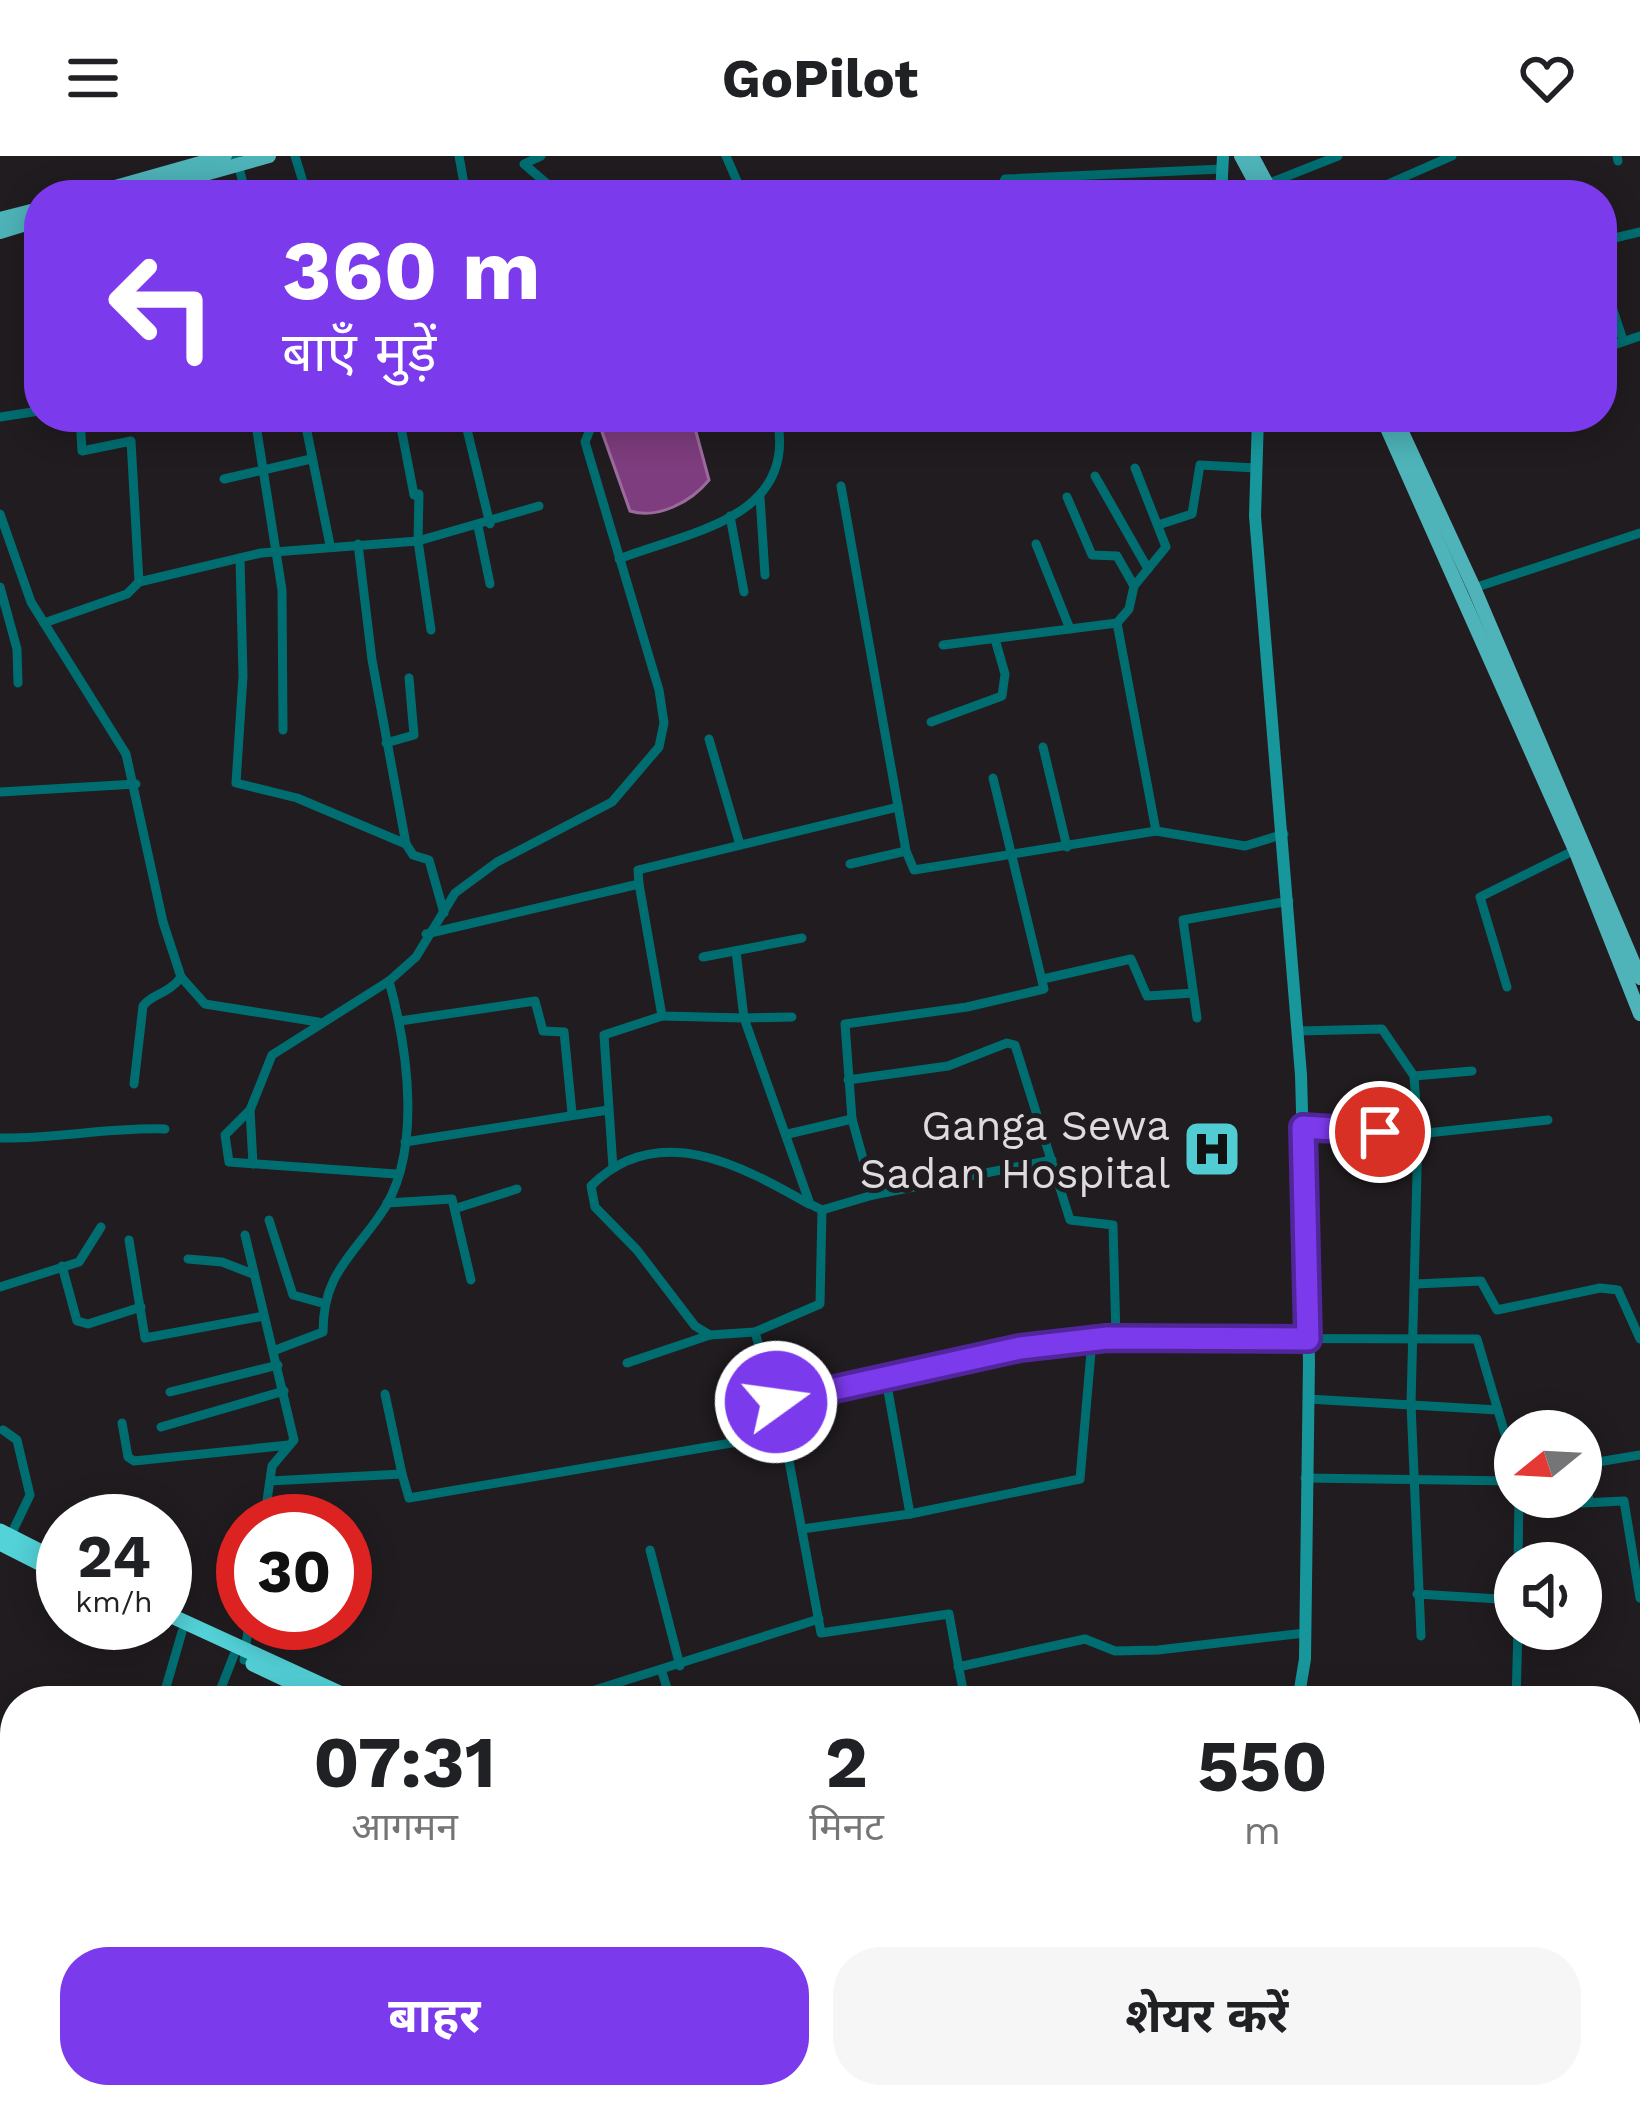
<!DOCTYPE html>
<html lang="hi">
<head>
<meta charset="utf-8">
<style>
	:root { --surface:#fff; --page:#f6f6f6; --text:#202124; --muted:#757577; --accent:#7c3aed }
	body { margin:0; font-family:"Work Sans","Noto Sans Devanagari",sans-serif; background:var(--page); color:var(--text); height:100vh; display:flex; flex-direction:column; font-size:45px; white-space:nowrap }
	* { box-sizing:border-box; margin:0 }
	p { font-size:39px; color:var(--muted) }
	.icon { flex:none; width:66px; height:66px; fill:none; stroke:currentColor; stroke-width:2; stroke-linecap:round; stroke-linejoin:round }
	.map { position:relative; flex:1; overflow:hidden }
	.drawer { position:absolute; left:0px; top:1530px; width:1641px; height:423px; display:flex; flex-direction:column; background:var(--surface); border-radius:48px 48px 0 0; box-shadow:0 6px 30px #0003 }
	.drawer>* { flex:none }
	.top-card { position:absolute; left:24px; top:24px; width:1593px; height:252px; border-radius:48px; box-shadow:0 6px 30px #0003; background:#7c3aed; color:#fff; overflow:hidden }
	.needle { width:78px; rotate:252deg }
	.buttons { position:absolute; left:1494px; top:1254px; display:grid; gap:24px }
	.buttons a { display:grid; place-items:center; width:108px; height:108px; border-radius:50%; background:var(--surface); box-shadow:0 6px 30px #0003; font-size:60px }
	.speed { position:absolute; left:36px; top:1338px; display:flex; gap:24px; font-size:60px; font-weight:700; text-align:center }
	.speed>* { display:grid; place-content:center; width:156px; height:156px; border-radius:50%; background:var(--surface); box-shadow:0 6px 30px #0003; line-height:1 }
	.speed small { font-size:30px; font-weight:400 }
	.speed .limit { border:18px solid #d22; background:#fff; color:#111 }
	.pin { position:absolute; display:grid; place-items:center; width:102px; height:102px; color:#fff; margin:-51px; border:6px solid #fff; border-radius:50%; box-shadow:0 3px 12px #0007 }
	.me { position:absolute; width:132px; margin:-66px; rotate:76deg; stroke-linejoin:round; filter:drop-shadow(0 0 9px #0008) }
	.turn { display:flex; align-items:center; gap:42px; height:252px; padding:0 60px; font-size:54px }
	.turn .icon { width:156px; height:156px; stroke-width:2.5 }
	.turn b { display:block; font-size:84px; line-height:102px }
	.eta { display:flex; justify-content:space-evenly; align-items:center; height:204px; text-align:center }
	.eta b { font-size:72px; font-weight:700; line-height:84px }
	.button { display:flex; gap:24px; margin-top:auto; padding:24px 60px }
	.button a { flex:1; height:138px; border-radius:48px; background:var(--accent); color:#fff; font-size:48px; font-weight:700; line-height:138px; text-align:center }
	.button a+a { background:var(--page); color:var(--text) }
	header { display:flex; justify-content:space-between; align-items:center; height:156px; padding:0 60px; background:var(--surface); font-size:54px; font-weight:700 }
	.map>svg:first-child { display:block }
	.water { fill:#7e3d7e; stroke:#9b6c9b; stroke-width:3 }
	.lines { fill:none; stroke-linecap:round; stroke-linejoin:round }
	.street { stroke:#006e71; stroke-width:9 }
	.secondary { stroke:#17979c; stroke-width:12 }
	.primary { stroke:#4eb4b9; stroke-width:14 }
	.highway { stroke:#53d2d8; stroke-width:15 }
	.route-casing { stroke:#51269a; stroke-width:30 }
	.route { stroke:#7c3aed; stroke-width:21 }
	.labels { text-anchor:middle; stroke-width:10; stroke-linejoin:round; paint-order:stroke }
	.poi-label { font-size:42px; fill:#dedbde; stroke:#201c20; text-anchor:end }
</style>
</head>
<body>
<header><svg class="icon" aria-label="menu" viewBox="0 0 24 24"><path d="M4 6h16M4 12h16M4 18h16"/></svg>GoPilot<svg class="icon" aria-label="heart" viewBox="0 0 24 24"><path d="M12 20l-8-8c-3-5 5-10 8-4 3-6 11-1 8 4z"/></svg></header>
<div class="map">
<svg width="1640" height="1952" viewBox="0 0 1640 1952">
	<rect width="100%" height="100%" fill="#201c20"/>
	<path class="water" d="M 614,261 L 692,261 L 709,324 C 692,345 658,364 630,355 L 602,276 Z"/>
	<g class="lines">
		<g class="street">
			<polyline points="236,0 246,39"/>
			<polyline points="295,0 307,39"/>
			<polyline points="459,0 466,39"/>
			<polyline points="541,0 524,8 560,39"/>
			<polyline points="726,0 743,39"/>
			<polyline points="1617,0 1618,5"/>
			<polyline points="1267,28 1338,0"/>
			<polyline points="998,39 1005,23 1222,13"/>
			<polyline points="1363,39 1452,0"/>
			<polyline points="1602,85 1640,76"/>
			<polyline points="1603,124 1623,184"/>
			<polyline points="1602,193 1640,180"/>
			<polyline points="0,261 39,255"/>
			<polyline points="80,261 82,295 131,285 139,426 261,397 418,385 539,350"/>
			<polyline points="304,261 330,389"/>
			<polyline points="399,261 414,339"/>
			<polyline points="464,261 490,368"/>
			<polyline points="257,275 282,434 283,574"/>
			<polyline points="1135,312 1166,391 1134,430 1129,453 1117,467 1156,675"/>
			<polyline points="1095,320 1148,413"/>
			<polyline points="224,323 311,303"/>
			<polyline points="841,330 906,695 914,714 1156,675 1245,690 1284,678"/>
			<polyline points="419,338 418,385 431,474"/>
			<polyline points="760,341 765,419"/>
			<polyline points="1067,341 1092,399 1117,400 1134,430"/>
			<polyline points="0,358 31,446 126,598 163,766 181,821 205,848 318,866"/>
			<polyline points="730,360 744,436"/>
			<polyline points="1158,369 1192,358 1200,309 1256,312"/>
			<polyline points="478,370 490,428"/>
			<polyline points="358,388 372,504 406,688 413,699 429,704 444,757"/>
			<polyline points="1036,388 1070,473"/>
			<polyline points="240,402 243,520 236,627 297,642 406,688"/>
			<path d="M 619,403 C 692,375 798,362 777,261"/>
			<polyline points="0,431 17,493 18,527"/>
			<polyline points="1474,432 1640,377"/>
			<polyline points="44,467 127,438 139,426"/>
			<polyline points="943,489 1117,467"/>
			<polyline points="931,566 1002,540 1005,518 995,483"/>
			<polyline points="709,583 740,689"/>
			<polyline points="386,587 414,579 409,522"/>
			<polyline points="1043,591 1067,691"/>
			<polyline points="0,636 136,628"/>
			<polyline points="850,708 906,695"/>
			<polyline points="639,728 638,714 898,651"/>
			<polyline points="426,778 639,728 662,860 744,862 810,1048 822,1054 820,1148 755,1176 784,1278 821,1477 949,1458 965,1545"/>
			<polyline points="736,795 744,862 792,861"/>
			<polyline points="703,801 802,782"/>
			<polyline points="1043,823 1131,803 1147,840 1193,837"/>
			<polyline points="1507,831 1480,741 1575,694"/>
			<polyline points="1197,862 1183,764 1289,745"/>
			<polyline points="400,865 535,845 543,875 564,876 572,957"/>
			<polyline points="1298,875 1382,873 1414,920 1418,978 1411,1248 1421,1480"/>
			<polyline points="1414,920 1472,915"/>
			<polyline points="848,924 948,910 1007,887 1015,889 1070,1064 1113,1069 1116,1182"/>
			<path d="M 134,928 L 143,850 C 151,838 169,838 181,821"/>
			<polyline points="250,954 253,1008"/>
			<polyline points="1303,971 1418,978 1548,964"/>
			<polyline points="788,978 852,963"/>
			<path d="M 0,982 C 56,983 109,971 165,973"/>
			<polyline points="405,986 608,954"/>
			<polyline points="613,1012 604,879 662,860"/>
			<polyline points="396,1018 229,1006 225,979 250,954 272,899 389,825 416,801 455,737 497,706 612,646 659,591 664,567 659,534 585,286 595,261"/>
			<polyline points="873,1039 852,963 845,868 967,851 1044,833 993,622"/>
			<polyline points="387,1047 452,1043 471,1124"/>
			<polyline points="457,1052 517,1033"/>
			<polyline points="822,1054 873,1039 1052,1004"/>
			<polyline points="269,1064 293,1139 322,1147"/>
			<polyline points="245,1079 294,1284 272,1310 264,1365"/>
			<polyline points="129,1084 145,1182 264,1160"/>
			<polyline points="188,1103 222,1106 253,1118"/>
			<polyline points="62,1110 77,1165 88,1168 141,1151"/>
			<polyline points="1416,1128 1481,1125 1497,1154 1600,1132 1618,1134 1640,1183"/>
			<polyline points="0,1131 79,1106 101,1071"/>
			<path d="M 755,1176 L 710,1179 L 695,1170 L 637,1094 L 595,1051 L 591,1030 C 658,963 742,1010 809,1048"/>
			<path d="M 273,1195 L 323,1176 C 323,1121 348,1104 378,1062 C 424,1001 408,894 389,825"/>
			<polyline points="627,1207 710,1179"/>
			<polyline points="885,1218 910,1358"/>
			<polyline points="170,1236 278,1209"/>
			<polyline points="385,1238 402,1318"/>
			<polyline points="1308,1243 1498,1254"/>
			<polyline points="776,1246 1020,1192 1107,1182 1477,1183 1515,1312"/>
			<polyline points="122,1267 128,1301 134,1305 289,1289"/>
			<polyline points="161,1271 284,1235"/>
			<polyline points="3,1274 17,1284 30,1339 8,1385"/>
			<polyline points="1305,1322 1515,1325"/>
			<polyline points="270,1325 402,1318 409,1342 784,1278"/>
			<polyline points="1589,1346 1586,1308 1640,1299"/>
			<polyline points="1519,1350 1624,1345 1640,1442"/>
			<polyline points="802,1373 910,1358 1080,1323 1092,1184"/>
			<polyline points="650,1394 680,1510"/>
			<polyline points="1518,1407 1519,1341"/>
			<polyline points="1417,1438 1515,1444"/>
			<polyline points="244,1504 249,1467"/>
			<polyline points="958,1511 1085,1483 1115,1495 1158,1494 1305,1477"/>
			<polyline points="662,1516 671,1545"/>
			<polyline points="162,1545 182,1476"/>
			<polyline points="216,1545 234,1499"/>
			<polyline points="560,1545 819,1463"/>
			<polyline points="1516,1545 1518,1473"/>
			<polyline points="0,1658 15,1656"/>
			<polyline points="1626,1673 1640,1673"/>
			<polyline points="0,1793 15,1792"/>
			<polyline points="2,1841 15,1838"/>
			<polyline points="0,1886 15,1883"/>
			<polyline points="46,1938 47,1952"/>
			<polyline points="160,1938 163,1952"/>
			<polyline points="410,1938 417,1952"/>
			<polyline points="530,1938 534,1952"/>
			<polyline points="603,1938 614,1952"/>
			<polyline points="846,1938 851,1952"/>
			<polyline points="92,1952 135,1938"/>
			<polyline points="423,1952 455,1938 462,1952"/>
			<polyline points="660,1952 694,1938"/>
			<polyline points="1423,1952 1425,1938"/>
			<polyline points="1586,1952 1590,1938"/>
		</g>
		<g class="secondary">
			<polyline points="1221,39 1223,0"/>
			<polyline points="1258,261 1255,360 1301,919 1309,1205 1305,1503 1298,1545"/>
		</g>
		<g class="primary">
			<polyline points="1241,0 1262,39"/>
			<polyline points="1252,0 1273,39"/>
			<polyline points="87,39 225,0"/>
			<polyline points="130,39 269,0"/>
			<polyline points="0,63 39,53"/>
			<polyline points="0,76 39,64"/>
			<polyline points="1382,261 1575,694 1640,858"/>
			<polyline points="1395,261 1474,432 1640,822"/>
			<polyline points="1438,1938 1486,1952"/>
			<polyline points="1480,1938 1526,1952"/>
		</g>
		<g class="highway">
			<polyline points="0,1375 63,1407"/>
			<polyline points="0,1387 63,1419"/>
			<polyline points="165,1457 357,1545"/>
			<polyline points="253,1508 331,1545"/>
			<polyline points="1256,1938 1257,1952"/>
			<polyline points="1268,1938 1269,1952"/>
		</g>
	</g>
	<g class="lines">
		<g class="route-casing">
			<polyline id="route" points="776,1246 1020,1192 1107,1182 1308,1183 1303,971 1380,976"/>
		</g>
		<use href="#route" class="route"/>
	</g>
	<defs>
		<g id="hospital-square" transform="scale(3)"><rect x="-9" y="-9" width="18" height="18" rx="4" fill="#51ccd2" stroke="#201c20"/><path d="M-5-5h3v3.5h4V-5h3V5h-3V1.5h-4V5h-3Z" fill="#111"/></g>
	</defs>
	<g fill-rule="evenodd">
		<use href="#hospital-square" x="1212" y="993"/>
	</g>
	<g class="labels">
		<g class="poi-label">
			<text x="1170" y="984">Ganga Sewa<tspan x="1170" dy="48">Sadan Hospital</tspan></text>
		</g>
	</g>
</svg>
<div class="buttons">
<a><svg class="needle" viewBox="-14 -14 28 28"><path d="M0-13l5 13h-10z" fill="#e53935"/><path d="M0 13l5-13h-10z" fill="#757577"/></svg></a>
<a><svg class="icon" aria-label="sound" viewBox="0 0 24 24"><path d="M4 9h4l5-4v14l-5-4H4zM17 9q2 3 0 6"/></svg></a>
</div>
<div class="speed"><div>24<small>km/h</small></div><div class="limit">30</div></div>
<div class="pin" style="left:1380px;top:976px;background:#d93025"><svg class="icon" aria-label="arrive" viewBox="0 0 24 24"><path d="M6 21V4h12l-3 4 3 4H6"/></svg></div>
<svg class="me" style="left:776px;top:1246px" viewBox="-20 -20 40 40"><circle r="17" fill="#7c3aed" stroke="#fff" stroke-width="3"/><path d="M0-11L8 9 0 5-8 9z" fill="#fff"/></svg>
<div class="top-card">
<div class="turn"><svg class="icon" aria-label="left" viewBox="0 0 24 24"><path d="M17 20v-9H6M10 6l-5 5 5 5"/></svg><div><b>360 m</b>बाएँ मुड़ें</div></div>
</div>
<section class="drawer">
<div class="eta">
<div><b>07:31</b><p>आगमन</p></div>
<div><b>2</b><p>मिनट</p></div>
<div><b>550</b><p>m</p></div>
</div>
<div class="button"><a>बाहर</a><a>शेयर करें</a></div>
</section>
</div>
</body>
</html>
